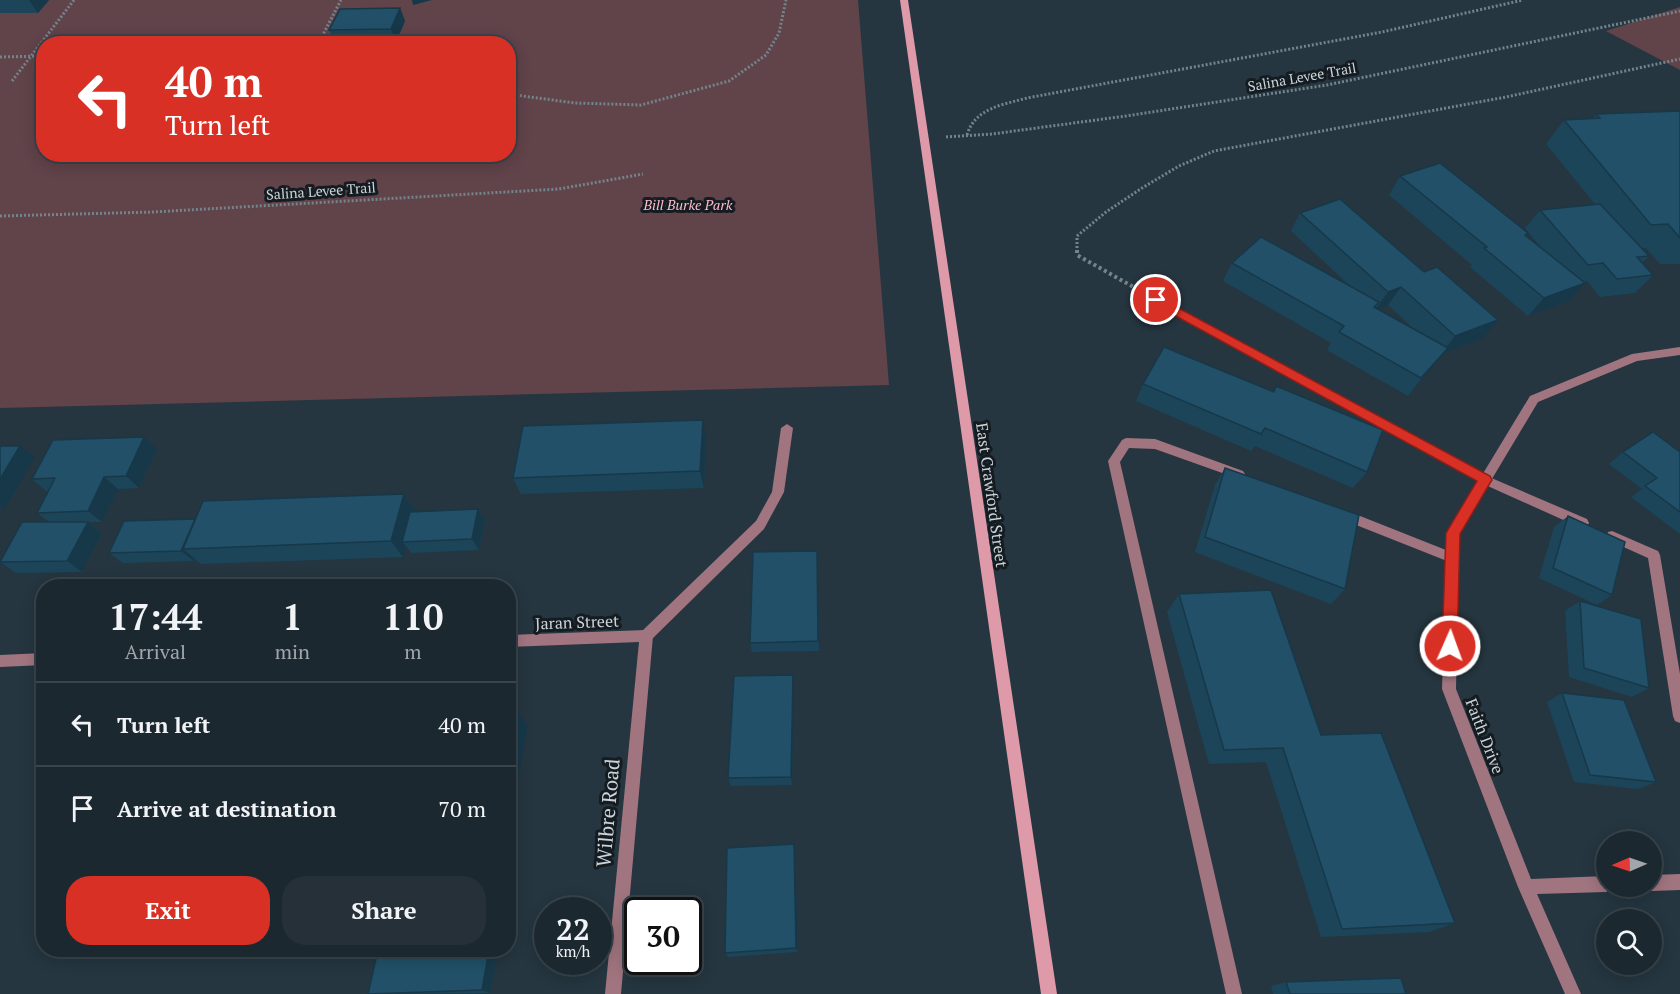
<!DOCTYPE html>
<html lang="en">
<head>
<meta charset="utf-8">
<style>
	:root { --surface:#1c2830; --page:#253038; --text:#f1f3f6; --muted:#a0a6ab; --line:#3a444c; --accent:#d93025 }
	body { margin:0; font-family:"PT Serif",serif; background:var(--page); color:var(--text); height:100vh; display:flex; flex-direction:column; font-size:22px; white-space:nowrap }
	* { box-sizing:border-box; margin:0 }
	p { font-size:20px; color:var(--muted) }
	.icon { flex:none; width:33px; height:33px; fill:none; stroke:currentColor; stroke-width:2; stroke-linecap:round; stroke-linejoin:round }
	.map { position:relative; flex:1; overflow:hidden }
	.drawer { position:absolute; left:36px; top:579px; width:480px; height:378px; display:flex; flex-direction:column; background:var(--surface); border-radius:24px; box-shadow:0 3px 15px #0003,0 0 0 2px var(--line) }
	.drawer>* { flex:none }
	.top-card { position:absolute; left:36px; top:36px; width:480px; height:126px; border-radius:24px; box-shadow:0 3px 15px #0003,0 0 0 2px var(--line); background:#d93025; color:#fff; overflow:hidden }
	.needle { width:39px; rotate:268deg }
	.buttons { position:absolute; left:1596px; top:831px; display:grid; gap:12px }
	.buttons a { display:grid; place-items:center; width:66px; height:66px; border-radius:50%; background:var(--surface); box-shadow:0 3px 15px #0003,0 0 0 2px var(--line); font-size:30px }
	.speed { position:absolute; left:534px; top:897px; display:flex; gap:12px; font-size:30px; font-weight:700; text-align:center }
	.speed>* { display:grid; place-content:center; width:78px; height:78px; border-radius:50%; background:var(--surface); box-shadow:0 3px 15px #0003,0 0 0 2px var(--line); line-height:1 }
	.speed small { font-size:15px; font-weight:400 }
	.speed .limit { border:3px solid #111; border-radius:9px; background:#fff; color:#111 }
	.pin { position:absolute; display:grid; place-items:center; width:51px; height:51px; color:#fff; margin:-26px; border:3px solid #fff; border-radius:50%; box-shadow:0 2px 6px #0007 }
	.me { position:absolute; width:66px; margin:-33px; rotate:2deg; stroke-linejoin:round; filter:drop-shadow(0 0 4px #0008) }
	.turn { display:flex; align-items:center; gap:21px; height:126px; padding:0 30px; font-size:27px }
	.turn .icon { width:78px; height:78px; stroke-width:2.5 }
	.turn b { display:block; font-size:42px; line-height:51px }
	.eta { display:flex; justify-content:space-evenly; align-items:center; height:102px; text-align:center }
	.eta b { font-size:36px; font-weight:700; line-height:42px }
	.action { display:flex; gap:12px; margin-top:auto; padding:12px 30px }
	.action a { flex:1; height:69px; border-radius:24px; background:var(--accent); color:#fff; font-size:24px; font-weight:700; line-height:69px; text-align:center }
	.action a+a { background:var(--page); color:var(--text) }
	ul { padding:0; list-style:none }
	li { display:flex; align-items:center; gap:18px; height:84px; padding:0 30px; border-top:2px solid var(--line) }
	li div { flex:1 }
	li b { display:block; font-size:22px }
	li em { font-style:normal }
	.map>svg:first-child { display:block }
	.green { fill:#61434a; fill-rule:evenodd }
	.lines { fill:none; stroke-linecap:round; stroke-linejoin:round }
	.path-far1 { stroke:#75838b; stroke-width:3; stroke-dasharray:2 2; stroke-linecap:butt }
	.path { stroke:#75838b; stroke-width:4; stroke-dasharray:3 3; stroke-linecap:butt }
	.lane { fill:#a1757f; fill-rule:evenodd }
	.street { fill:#a1757f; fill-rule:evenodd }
	.secondary { fill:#df9aa9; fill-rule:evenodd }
	.wall { fill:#1c4559; fill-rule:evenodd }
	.shaded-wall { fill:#173849 }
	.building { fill:#215068; stroke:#173849; stroke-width:1.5 }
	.route { fill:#d93025; stroke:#8d1f18; stroke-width:1.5 }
	.labels { text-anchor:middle; stroke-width:6; stroke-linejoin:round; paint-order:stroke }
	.far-street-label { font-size:14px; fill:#cad4da; stroke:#151c21 }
	.far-park-label { font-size:14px; font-style:italic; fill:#fdbcca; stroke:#151c21 }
	.street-label { font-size:16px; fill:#cad4da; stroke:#151c21 }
	.near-street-label { font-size:20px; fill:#cad4da; stroke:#151c21 }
</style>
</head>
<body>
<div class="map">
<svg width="1680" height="994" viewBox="0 0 1680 994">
	<rect width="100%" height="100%" fill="#253640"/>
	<g class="green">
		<path d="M 0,0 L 858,0 L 889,385 L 0,408 ZM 44,44 L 508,44 L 508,154 L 44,154 Z"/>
		<polygon points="1680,7 1680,70 1606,31"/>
	</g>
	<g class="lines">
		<g class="path-far1">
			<polyline points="318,44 341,0"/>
			<polyline points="508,44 511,44 508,54"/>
			<polyline points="0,57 44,56"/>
			<polyline points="12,81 74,0"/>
			<polyline points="508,94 575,103 641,105 729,81 766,55 779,33 786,0"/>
			<path d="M 967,135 C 975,108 1002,105 1027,98 L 1382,32 L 1523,0"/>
			<polyline points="946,137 992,134 1126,116 1327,85 1680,11"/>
			<polyline points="0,216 153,212 559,189 643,174"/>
			<polyline points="1077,252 1077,236 1106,212 1142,188 1179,166 1214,151 1506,97 1680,59"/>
		</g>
		<polyline class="path" points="1077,250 1077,255 1137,289"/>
		<g class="lane">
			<polygon points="1156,296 1489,477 1587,519 1589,523 1587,527 1583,528 1579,527 1481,483 1152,303 1151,300 1152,297"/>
			<polygon points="787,424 793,428 784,492 764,529 651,640 646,642 641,640 639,636 641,632 756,521 772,492 781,428"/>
			<polygon points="1126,438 1155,439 1243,471 1245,474 1243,477 1239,479 1155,449 1129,448 1120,462 1242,994 1226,994 1108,461 1122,440"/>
			<polygon points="1345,510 1456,554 1458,558 1456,562 1452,563 1341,519 1339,515 1341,511"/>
			<polygon points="1612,531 1658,551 1660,555 1680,674 1680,723 1675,721 1673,716 1648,558 1608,540 1606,536 1608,532"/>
		</g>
		<g class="street">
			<polygon points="1680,347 1680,355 1637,361 1538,402 1459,534 1456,689 1531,879 1606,876 1606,886 1613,886 1611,889 1606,892 1537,894 1581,994 1565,994 1518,887 1442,689 1447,533 1530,396 1632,354"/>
			<polygon points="646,630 651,632 653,636 621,994 605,994 639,642 508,647 508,635"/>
			<polygon points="44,653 44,665 0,667 0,655"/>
			<polygon points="1680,874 1680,890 1652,891 1646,886 1652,886 1652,875"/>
		</g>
		<polygon class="secondary" points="900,0 908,0 1057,994 1041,994"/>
	</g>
	<g class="wall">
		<polygon points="0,0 49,0 38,13 0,13"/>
		<polygon points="400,8 405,21 396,42 335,43 329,30"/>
		<polygon points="1680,111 1680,264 1660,264 1646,248 1641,248 1649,256 1642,263 1653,275 1635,293 1600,297 1587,281 1584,282 1569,301 1528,316 1470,267 1472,265 1389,195 1400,176 1528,233 1526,236 1542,249 1525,228 1540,210 1595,204 1546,144 1564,120 1592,119 1596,114"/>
		<path d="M 1300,213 L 1483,338 L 1444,353 L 1408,396 L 1327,350 L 1331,343 L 1223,281 L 1232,263 L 1349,285 L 1291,231 ZM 1388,305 L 1415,330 L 1377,309 Z"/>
		<polygon points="1143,384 1273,392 1276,386 1367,472 1353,488 1255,446 1251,451 1136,401"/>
		<polygon points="706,437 704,488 521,494 513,478"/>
		<polygon points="157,449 139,488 118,489 102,522 89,522 102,533 82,572 16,573 0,562 49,522 37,513 49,491 46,491 32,479"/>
		<polygon points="1623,452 1680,452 1680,534 1631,497 1642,489 1609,464"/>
		<polygon points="1225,468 1345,589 1331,604 1195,552 1215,485"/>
		<polygon points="404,494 415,510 415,512 478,509 485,520 479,550 411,553 406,546 403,557 201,564 195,559 194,561 123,563 109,553 195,519"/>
		<polygon points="1568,516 1612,595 1597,605 1539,578 1554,527"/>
		<polygon points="817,551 819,651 752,652 750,643"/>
		<polygon points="1179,594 1321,735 1455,923 1429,932 1321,937 1266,762 1209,764 1167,612"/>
		<polygon points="1580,601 1649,688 1632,697 1569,677 1565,611"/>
		<polygon points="794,684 792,785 731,786 728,778"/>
		<polygon points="1562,693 1656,782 1638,789 1574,782 1547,702"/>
		<polygon points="795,850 798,952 728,957 725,953"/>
		<polygon points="378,950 498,950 490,993 369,994"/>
		<polygon points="1286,982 1406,994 1273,994 1271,986"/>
	</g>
	<g class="shaded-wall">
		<polygon points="29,0 49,0 38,13"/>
		<polygon points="412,0 432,0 413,5"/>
		<polygon points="400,8 405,21 396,42 391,29"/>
		<polygon points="1585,283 1569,301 1528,316 1544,298"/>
		<polygon points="1401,287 1388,305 1375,310 1388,292"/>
		<polygon points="1498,320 1483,338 1444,353 1408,396 1455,336"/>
		<polygon points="703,420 706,437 704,488 700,471"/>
		<polygon points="144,437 157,449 139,488 126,476"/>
		<polygon points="20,446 35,457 4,510 0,507 0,479"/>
		<polygon points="104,477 118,489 102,522 88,511"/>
		<polygon points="404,494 415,510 407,542 402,542 406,546 403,557 391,541"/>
		<polygon points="478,509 485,520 479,550 472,539"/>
		<polygon points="195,519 183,549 195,559 194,561 181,551"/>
		<polygon points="88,522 102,533 82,572 67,561"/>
		<polygon points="793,675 794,684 792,785 791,777"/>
		<polygon points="518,713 528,726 508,831 508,763"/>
		<polygon points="794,844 795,850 798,952 796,948"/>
		<polygon points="489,950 498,950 490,993 482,990"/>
	</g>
	<g class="building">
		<polygon points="400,8 391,29 329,30 340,9"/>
		<polygon points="1680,111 1680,238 1668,224 1651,225 1564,120 1600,118 1596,114"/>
		<polygon points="1440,163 1528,233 1525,235 1585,283 1544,298 1484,248 1487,247 1400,176"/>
		<polygon points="1340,199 1424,272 1437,267 1498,320 1455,336 1401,287 1388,292 1300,213"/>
		<polygon points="1600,204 1649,256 1637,257 1653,275 1617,279 1603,263 1588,265 1540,210"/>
		<polygon points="1261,237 1379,302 1374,307 1448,348 1421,378 1339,332 1344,326 1232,263"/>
		<polygon points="1164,347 1274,392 1276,386 1383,430 1367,472 1265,428 1261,434 1143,384"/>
		<polygon points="703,420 700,471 513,478 523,426"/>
		<polygon points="1653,432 1680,452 1680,512 1645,486 1657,478 1623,452"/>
		<polygon points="144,437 126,476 104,477 88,511 37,513 55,478 32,479 53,440"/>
		<polygon points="0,446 20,446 0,479"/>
		<polygon points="1225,468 1359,515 1345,589 1205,537"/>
		<polygon points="404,494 391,541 183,549 203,501"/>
		<polygon points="478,509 472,539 402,542 410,512"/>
		<polygon points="1568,516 1625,542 1612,595 1553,568"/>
		<polygon points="195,519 181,551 109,553 124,521"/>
		<polygon points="22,522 88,522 67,561 0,562"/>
		<polygon points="817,551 818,641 750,643 753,552"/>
		<polygon points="1271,590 1321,735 1381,733 1455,923 1342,929 1283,748 1224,750 1179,594"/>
		<polygon points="1580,601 1641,619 1649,688 1584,668"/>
		<polygon points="793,675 791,777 728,778 734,676"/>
		<polygon points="1562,693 1624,700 1656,782 1590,775"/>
		<polygon points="508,713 518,713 508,763"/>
		<polygon points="794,844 796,948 725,953 727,848"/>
		<polygon points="378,950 489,950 482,990 368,994"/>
		<polygon points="1401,978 1406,994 1290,994 1286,982"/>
	</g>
	<polygon class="route" points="1156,296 1490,476 1492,480 1490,483 1460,534 1457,646 1455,651 1450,653 1445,651 1442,646 1446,533 1477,481 1152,303 1152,297"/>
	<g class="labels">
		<g class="far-street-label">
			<text transform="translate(1302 77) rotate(-10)" y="5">Salina Levee Trail</text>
			<text transform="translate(321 191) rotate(-4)" y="5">Salina Levee Trail</text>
		</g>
		<g class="far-park-label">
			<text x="688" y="210">Bill Burke Park</text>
		</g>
		<g class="street-label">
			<text transform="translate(992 495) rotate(82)" y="6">East Crawford Street</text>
			<text transform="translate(577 622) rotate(-2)" y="6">Jaran Street</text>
			<text transform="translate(1485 736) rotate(69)" y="6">Faith Drive</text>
		</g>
		<g class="near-street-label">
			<text transform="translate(608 813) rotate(-85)" y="7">Wilbre Road</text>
		</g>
	</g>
</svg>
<div class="buttons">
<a><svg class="needle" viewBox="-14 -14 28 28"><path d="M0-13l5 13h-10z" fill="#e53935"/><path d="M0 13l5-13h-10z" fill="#a0a6ab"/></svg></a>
<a><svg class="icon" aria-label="search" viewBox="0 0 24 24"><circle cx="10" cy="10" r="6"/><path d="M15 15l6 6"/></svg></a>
</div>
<div class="speed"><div>22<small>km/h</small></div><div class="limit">30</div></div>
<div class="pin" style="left:1156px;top:300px;background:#d93025"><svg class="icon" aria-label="arrive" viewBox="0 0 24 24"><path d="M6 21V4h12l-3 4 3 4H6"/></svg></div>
<svg class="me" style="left:1450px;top:646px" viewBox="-20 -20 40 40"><circle r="17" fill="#d93025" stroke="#fff" stroke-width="3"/><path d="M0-11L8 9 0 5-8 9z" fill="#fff"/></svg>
<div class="top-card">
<div class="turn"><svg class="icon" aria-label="left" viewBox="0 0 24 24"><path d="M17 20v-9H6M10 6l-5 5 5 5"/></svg><div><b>40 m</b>Turn left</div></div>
</div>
<section class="drawer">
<div class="eta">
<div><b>17:44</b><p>Arrival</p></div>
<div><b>1</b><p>min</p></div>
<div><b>110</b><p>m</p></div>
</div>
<ul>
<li><svg class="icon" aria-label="left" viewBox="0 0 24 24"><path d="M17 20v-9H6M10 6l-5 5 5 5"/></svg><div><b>Turn left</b></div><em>40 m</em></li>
<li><svg class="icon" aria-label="arrive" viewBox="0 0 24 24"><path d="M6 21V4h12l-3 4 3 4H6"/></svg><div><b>Arrive at destination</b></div><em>70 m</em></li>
</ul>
<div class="action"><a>Exit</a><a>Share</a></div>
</section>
</div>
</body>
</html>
